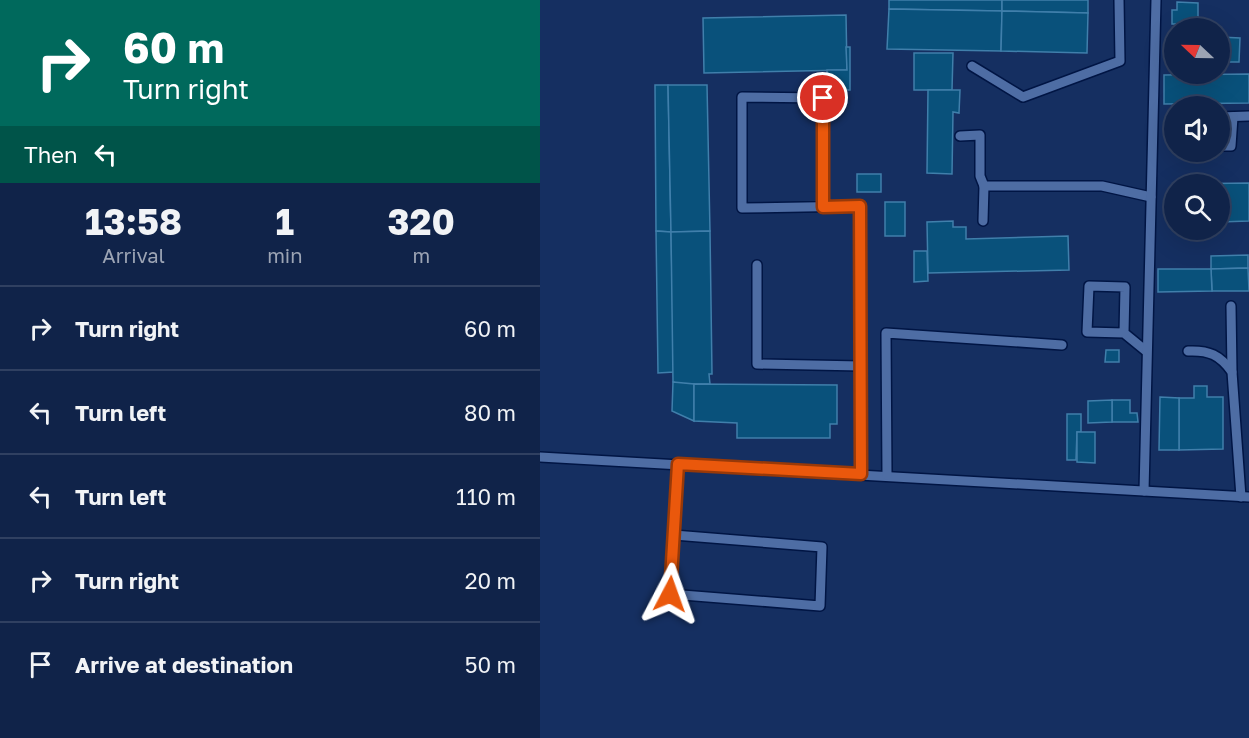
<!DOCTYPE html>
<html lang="en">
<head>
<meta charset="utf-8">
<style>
	:root { --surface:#102349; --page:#192b50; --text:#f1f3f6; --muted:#9ca4b4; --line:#304061 }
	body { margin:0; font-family:"Golos Text",sans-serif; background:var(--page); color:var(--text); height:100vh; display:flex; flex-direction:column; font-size:22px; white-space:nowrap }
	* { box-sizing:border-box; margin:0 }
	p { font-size:20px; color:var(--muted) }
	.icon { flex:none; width:33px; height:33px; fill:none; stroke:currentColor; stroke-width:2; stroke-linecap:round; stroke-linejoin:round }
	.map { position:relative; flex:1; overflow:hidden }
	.panel { display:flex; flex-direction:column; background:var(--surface); width:540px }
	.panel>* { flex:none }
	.banner { background:#00695c; color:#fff; overflow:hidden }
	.needle { width:39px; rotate:292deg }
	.controls { position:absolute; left:624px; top:18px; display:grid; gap:12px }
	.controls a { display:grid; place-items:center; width:66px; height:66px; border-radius:50%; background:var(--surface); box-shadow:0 6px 24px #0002,0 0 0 2px var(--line); font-size:30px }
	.pin { position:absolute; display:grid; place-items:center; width:51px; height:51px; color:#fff; margin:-26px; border:3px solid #fff; border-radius:50%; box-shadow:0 2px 6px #0007 }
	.me { position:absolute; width:66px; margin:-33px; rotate:4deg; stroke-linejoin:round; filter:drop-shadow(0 0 4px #0008) }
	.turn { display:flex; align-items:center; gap:21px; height:126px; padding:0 24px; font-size:27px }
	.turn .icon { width:78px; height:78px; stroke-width:2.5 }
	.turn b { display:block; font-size:42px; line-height:51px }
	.then { display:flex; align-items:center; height:57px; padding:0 24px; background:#0003; gap:12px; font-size:22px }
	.eta { display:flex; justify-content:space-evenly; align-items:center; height:102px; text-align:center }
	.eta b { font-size:36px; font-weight:700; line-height:42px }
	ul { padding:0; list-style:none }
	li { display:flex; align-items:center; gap:18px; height:84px; padding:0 24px; border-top:2px solid var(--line) }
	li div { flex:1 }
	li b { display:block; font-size:22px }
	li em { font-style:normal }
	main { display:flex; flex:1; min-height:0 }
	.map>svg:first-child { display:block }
	.building { fill:#09517b; stroke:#407fab; stroke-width:1.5 }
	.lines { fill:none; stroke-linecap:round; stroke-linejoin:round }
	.service-casing { stroke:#001544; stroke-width:12 }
	.service { stroke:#4e6da4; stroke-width:9 }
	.route-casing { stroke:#983908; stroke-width:15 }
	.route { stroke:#ea580c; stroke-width:10 }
</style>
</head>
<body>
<main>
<section class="panel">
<div class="banner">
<div class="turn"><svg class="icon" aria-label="right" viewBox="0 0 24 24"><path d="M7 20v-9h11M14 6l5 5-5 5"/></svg><div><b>60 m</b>Turn right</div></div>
<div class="then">Then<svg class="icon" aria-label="left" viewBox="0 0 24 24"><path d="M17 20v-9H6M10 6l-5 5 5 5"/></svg></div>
</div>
<div class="eta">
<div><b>13:58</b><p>Arrival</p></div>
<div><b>1</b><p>min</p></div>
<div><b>320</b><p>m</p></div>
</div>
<ul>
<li><svg class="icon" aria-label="right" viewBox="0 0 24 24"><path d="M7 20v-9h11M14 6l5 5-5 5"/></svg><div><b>Turn right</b></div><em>60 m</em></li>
<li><svg class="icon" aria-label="left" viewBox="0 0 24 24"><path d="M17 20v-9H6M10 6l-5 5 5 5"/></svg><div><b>Turn left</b></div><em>80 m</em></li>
<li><svg class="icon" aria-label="left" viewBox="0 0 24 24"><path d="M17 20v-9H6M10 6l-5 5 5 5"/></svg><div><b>Turn left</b></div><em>110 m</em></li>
<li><svg class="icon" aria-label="right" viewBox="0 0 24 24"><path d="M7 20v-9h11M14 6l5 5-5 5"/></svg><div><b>Turn right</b></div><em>20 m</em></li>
<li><svg class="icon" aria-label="arrive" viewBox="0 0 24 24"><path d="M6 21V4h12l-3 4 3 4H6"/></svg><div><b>Arrive at destination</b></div><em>50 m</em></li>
</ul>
</section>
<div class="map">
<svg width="709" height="738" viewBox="0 0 709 738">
	<rect width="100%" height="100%" fill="#152f61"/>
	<g class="building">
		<polygon points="349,0 462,0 462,11 349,9"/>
		<polygon points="462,0 548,0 548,13 462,11"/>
		<polygon points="637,2 658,3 658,28 637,28 637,24 632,24 632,10 637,10"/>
		<polygon points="349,9 462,11 461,51 347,49"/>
		<polygon points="462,11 548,13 547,53 461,51"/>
		<polygon points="306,15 307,70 164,73 163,18"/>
		<polygon points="680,37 700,38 699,62 680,62"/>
		<polygon points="306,47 310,47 310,90 287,90 287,70 307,70"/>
		<polygon points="374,53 413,53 412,90 374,90"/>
		<polygon points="709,74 709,103 624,104 624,75"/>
		<polygon points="115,85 128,85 131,232 116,231"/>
		<polygon points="128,85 167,85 170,231 131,232"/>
		<polygon points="388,90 420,90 419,113 413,112 412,174 387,173"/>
		<rect x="317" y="174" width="24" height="18"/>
		<polygon points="709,183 709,221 680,222 680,184 637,184"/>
		<rect x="345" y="202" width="20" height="34"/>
		<polygon points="413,221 413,227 426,227 426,239 528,236 529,270 388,273 387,222"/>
		<polygon points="116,231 131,232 134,372 118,373"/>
		<polygon points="170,231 172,374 169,374 170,384 140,384 133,382 131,232"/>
		<polygon points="374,251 387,251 388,281 374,282"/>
		<polygon points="708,255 708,268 671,269 671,256"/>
		<polygon points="708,268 709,291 672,291 671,269"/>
		<polygon points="618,269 671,269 672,291 618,292"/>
		<polygon points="566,350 579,350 579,362 565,362"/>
		<polygon points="133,382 154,384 154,421 132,411"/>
		<polygon points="154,384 297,385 297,424 290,424 290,438 197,438 197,423 154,421"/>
		<polygon points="654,386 667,386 667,397 683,397 683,449 639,450 639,398 654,398"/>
		<polygon points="620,397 639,398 639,450 619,450"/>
		<polygon points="572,400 590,400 590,413 597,413 598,422 572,422"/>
		<polygon points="572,400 572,422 548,423 548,401"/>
		<polygon points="527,414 541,414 541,432 537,432 536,460 527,460"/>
		<polygon points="537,432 555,432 555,463 537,462"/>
	</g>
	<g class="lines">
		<g class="service-casing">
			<g id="service">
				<polyline points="432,66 483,97 580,61 579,0"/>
				<polyline points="680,117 709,116"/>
				<polyline points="420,136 440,135 440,176 444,186"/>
				<polyline points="680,146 691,146 693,117"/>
				<polyline points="283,207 283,98 202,97 202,208 320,206 321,474"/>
				<polyline points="443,221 444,186 562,186 611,197"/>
				<polyline points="217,265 217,364 321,366"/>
				<polyline points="691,306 692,372"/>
				<polyline points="584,333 585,287 549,286 547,332 584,333 606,351"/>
				<path d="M 648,351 C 669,350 680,355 692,372 L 701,497"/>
				<polyline points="0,457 709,497"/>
				<polyline points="347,475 346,333 522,345"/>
				<polyline points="604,491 616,0"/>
				<polyline points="134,535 130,594 280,606 282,547 134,535 138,464"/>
			</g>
		</g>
		<use href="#service" class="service"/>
	</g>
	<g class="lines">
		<g class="route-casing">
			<polyline id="route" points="130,594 138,464 321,474 320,206 283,207 283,98"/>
		</g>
		<use href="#route" class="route"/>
	</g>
</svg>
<div class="controls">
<a><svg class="needle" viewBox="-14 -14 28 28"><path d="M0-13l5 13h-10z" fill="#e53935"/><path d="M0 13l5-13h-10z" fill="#9ca4b4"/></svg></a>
<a><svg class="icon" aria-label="sound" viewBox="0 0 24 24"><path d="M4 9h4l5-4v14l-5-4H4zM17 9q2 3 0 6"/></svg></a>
<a><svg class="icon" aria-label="search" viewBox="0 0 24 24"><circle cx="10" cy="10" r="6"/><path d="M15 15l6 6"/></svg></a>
</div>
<div class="pin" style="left:283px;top:98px;background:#d93025"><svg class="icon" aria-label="arrive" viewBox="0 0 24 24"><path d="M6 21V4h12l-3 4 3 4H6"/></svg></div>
<svg class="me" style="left:130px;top:594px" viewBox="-20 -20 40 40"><path d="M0-17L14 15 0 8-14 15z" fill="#ea580c" stroke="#fff" stroke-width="4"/></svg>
</div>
</main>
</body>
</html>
